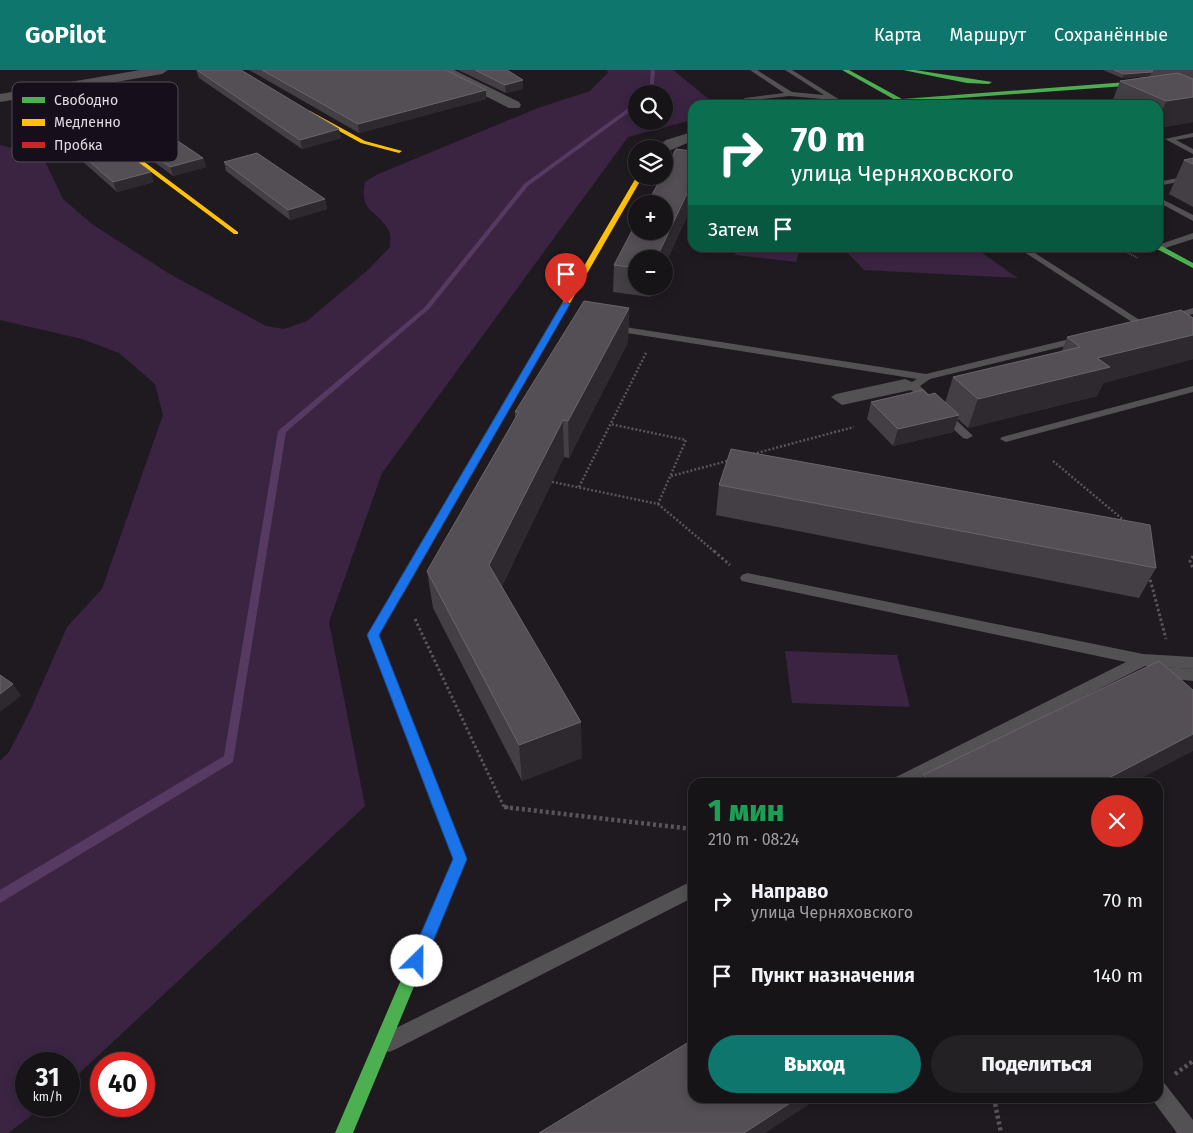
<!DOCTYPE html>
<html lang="ru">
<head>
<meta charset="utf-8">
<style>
	:root { --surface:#171418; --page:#242125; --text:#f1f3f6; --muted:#9e9ea2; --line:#363337; --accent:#0f766e }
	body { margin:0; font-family:"Fira Sans",sans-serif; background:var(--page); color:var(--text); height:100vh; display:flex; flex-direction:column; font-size:19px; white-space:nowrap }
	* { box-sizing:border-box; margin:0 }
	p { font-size:16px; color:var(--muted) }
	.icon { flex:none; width:28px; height:28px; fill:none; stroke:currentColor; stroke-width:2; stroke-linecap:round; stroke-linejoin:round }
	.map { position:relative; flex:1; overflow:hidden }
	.sheet { position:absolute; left:688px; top:708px; width:475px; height:325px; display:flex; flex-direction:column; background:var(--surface); border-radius:15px; box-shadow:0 2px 12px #0003,0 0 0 1px var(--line) }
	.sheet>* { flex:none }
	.hud { position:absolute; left:688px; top:30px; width:475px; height:152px; border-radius:15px; box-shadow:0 2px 12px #0003,0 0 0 1px var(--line); background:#0b6e4f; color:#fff; overflow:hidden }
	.controls { position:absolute; left:628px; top:15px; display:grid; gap:10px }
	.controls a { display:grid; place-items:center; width:45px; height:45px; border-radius:50%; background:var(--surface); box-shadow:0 2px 12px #0003,0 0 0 1px var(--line); font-size:25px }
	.speed { position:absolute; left:15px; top:982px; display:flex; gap:10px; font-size:25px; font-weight:700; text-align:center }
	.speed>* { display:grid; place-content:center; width:65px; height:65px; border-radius:50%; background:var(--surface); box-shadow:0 2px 12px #0003,0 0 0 1px var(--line); line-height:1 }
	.speed small { font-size:12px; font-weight:400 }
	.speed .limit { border:8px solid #d22; background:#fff; color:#111 }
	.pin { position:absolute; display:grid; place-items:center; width:42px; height:42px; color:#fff; margin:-51px -21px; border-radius:50% 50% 50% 0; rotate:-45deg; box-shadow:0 0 5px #0007 }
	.pin .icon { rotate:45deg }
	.me { position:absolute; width:55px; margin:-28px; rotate:23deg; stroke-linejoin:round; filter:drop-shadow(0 0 4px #0008) }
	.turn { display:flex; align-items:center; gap:18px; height:105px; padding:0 20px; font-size:22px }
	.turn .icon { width:65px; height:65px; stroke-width:2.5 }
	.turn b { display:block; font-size:35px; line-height:42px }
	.then { display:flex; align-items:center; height:48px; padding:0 20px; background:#0003; gap:10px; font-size:19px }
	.round { display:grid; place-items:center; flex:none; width:52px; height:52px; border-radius:26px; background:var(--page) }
	.summary { display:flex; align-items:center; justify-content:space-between; height:85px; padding:0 20px }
	h1 { font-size:30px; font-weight:800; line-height:38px; color:#1e9e55 }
	.primary-button { display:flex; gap:10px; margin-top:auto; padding:10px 20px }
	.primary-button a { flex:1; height:58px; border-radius:30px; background:var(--accent); color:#fff; font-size:20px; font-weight:800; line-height:58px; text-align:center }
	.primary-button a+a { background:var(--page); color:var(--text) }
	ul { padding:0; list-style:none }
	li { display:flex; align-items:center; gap:15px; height:75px; padding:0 20px }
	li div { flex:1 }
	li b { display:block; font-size:19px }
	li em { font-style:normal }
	header { display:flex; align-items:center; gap:30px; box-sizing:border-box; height:70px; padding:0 25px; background:var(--accent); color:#fff }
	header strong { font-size:24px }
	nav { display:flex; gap:28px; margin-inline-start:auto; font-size:18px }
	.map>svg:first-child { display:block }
	.green { fill:#3a2442; fill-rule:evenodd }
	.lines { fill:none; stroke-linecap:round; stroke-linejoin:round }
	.stream { fill:#573a62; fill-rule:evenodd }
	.path-far3 { stroke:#575557; stroke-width:2; stroke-dasharray:1 1; stroke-linecap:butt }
	.path-far2 { stroke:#575557; stroke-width:2.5; stroke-dasharray:2 2; stroke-linecap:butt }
	.path-far1 { stroke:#575557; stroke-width:3; stroke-dasharray:2.5 2.5; stroke-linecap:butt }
	.path { stroke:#575557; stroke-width:4.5; stroke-dasharray:3 3; stroke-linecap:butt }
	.lane { fill:#545154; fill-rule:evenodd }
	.street { fill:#545154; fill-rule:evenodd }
	.fast { fill:#4caf50; fill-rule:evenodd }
	.slow { fill:#ffc107; fill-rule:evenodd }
	.jam { fill:#c62828; fill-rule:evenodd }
	.wall { fill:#433f44 }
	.shaded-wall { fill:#2d292e }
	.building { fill:#544f55; stroke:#6a656b }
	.route { fill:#1a73e8; stroke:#114b97 }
	.key { fill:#160e1a; stroke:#534b56; stroke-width:1 }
	.key-label { font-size:14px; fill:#e0dae3 }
</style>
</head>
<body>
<header>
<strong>GoPilot</strong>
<nav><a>Карта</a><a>Маршрут</a><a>Сохранённые</a></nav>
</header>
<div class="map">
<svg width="1193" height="1063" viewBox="0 0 1193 1063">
	<rect width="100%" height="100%" fill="#1f1a20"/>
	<g class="green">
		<path d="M 607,0 L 673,0 L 716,35 L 692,35 L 692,50 L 628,67 L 382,403 L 329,552 L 365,736 L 69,1013 L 69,994 L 26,994 L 26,1036 L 44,1036 L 8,1063 L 0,1063 L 0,691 L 9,682 L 31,639 L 67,557 L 102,519 L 163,345 L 155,314 L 119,283 L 82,269 L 0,250 L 0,75 L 42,85 L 63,129 L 92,154 L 168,203 L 266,256 L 284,259 L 307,251 L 369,199 L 390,177 C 390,172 391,165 389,161 C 377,138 359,144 365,112 L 376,105 L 538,38 L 590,21 L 608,3 ZM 636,24 L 664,24 L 664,51 L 636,51 Z"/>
		<polygon points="738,178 800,178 796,192 735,185"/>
		<polygon points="843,178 975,178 1018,208 864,200"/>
		<polygon points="785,581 897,585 910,637 792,633"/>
	</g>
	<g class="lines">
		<g class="stream">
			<polygon points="651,0 655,0 653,24 649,24"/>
			<polygon points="634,34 636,34 636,37 528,116 429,239 286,362 233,692 0,833 0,820 224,686 278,361 425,237 524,114"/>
		</g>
		<polyline class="path-far3" points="1119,178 1138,188"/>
		<g class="path-far2">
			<polyline points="753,384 854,357"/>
			<polyline points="1053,391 1127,453"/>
			<polyline points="671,406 731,390"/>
			<polyline points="548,411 658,434 686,370 610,354"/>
			<polyline points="579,417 647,281"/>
			<polyline points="658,434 715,482"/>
		</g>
		<g class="path-far1">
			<polyline points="714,481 730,495"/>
			<polyline points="1193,486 1190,491 1193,499"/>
			<polyline points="1149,505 1166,569"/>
			<polyline points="415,549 504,737 513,738"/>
		</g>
		<g class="path">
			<polyline points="504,737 692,759"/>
			<polyline points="1175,1004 1193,991"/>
			<polyline points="994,1028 1001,1063"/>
		</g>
		<g class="lane">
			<polygon points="750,0 757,0 792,22 824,25 785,0 792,0 848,35 840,35 832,30 790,26 743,31 742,30 745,28 784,23"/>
			<polygon points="902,29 904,30 904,32 876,35"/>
			<polygon points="1193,63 1193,67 1176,70 1193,79 1193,84 1165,69"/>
			<polygon points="664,96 692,99 692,103 664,100"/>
			<polygon points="1193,105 1193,109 1158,116 1158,112"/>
			<polygon points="1158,127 1193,145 1193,151 1158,132"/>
			<polygon points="1193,163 1193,169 1159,180 1155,178 1158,178 1158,175"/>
			<polygon points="1018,178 1027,178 1146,254 1141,257 1138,256"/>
			<polygon points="1193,238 1193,244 1168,251 1163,248 1165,246"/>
			<polygon points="612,255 926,304 1082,266 1087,269 1086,271 930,309 920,316 971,364 973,366 967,369 963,368 911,320 842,335 831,327 836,324 905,309 912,312 917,309 608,260 607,258"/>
			<polygon points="1193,316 1193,322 1006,372 1000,369 1002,367"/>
			<polygon points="747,503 1143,584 1193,587 1193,599 1145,596 916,712 894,712 896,707 1126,592 742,511 740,508 742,505"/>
			<polygon points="1163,597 1193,599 1193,611 1158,607 1156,603 1158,599"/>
			<polygon points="692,811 692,828 396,979 389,982 382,979 379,972 382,965"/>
			<polygon points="1158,1011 1165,1014 1193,1050 1193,1063 1177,1063 1151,1028 1158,1028"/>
		</g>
		<g class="street">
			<polygon points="140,0 168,0 162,4 0,32 0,24"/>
			<polygon points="438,0 454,0 519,32 521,35 519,38 509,38 440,3"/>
			<polygon points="692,62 692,71 664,83 664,79 655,79 666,70"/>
		</g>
		<g class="fast">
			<polygon points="842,0 849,0 902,29 1193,7 1193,11 907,32 911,35 904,35"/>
			<polygon points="903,0 915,0 992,12 989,14 967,13"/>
			<polygon points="1158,174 1193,193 1193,198 1155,178 1158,178"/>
			<polygon points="435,719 440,721 442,725 467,789 353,1063 335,1063 453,789 428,725 430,721"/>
		</g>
		<g class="slow">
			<polygon points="48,18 52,18 115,70 238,162 238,164 234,164 111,72 48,20"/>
			<polygon points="306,41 310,41 365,71 402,81 399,83 361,73 306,43"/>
			<polygon points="637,106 643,106 403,524 401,527 393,527 391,524"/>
		</g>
		<polygon class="jam" points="397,520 403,524 379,565 442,725 440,729 435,731 430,729 428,725 367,565 393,521"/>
	</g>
	<g class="wall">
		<polygon points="196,0 341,68 302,79 199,8"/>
		<polygon points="249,0 446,0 486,29 359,63"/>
		<polygon points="458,0 507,0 523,10 523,19 506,23"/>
		<polygon points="1103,0 1193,0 1193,52 1158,58 1158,35 1111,35 1120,11 1150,6 1122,8"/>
		<polygon points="111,54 203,88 206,97 173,106 114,62"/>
		<polygon points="60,66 154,112 117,122 64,75"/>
		<polygon points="692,81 692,135 664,197 636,189 636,216 655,216 650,227 613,222 614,195"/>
		<polygon points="1193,88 1193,137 1169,124 1184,90"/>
		<polygon points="224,92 325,129 327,139 290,150 226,101"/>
		<polygon points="629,238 628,272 569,388 564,387 502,516 582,688 522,711 433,538 427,501 515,348 515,342"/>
		<polygon points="1193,248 1193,289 1103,313 1097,326 968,358 958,349 953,362 893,376 867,349 871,332 928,325 945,333 953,307 1062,281 1067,267"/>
		<polygon points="719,415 1156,498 1139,528 716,445"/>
		<polygon points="923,705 1134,712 920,712"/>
	</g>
	<g class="shaded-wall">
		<polygon points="1152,2 1150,6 1122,8 1124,4"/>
		<polygon points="523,10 523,19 506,23 505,15"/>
		<polygon points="486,20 486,29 359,63 358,54"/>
		<polygon points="1193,27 1193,52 1158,58 1158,52 1166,31"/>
		<polygon points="339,59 341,68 302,79 300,70"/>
		<polygon points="203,88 206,97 173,106 170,97"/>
		<polygon points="151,102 154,112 117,122 113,112"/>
		<polygon points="692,113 692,135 664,197 664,189 656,189"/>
		<polygon points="325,129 327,139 290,150 288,140"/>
		<polygon points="650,216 655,216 650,227"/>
		<polygon points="629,238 628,272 569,388 568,351"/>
		<polygon points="1193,265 1193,289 1103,313 1097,326 968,358 978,329 1097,288"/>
		<polygon points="959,345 953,362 893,376 898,359"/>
		<polygon points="563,350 564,387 494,532 489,495"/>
		<polygon points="13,614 21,626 0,642 0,624"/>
		<polygon points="581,652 582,688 522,711 519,675"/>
		<polygon points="1193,664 1193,681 1134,712 1101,712"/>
		<polygon points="798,1028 819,1028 765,1063 744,1063"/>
	</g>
	<g class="building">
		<polygon points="197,0 241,0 339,59 300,70"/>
		<polygon points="262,0 446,0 486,20 358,54"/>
		<polygon points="475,0 507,0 523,10 505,15"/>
		<polygon points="1114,0 1153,0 1152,2 1124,4"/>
		<polygon points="1178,3 1193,9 1193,27 1166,31 1120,11"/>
		<polygon points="141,46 203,88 170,97 111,54"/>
		<polygon points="93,58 151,102 113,112 60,66"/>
		<polygon points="676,79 692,81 692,113 656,189 636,189 636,198 614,195 636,153 636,161 664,161 664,134 647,134 662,106 664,106 664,102"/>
		<polygon points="257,83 325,129 288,140 224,92"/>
		<polygon points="1193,88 1193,94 1184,90"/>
		<polygon points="584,231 629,238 568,351 563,350 489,495 581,652 519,675 427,501 519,342 515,342"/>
		<polygon points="1181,240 1193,248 1193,265 1097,288 1110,297 978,329 953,307 1080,277 1067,267"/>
		<polygon points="923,320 928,325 935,323 959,345 898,359 871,332"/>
		<polygon points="731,379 1150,455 1156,498 719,415"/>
		<polygon points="1159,591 1193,620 1193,664 1101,712 930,712 923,705"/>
		<polygon points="0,605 13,614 0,624"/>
		<polygon points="692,970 692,1028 798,1028 744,1063 539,1063"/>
	</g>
	<polygon class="route" points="566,231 570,234 379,565 467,789 423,896 417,898 412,896 409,891 453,789 367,565 562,234"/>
	<rect x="12" y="12" width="166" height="80" rx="8" class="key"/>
	<rect x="22" y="27" width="23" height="6" fill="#4caf50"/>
	<rect x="22" y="49" width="23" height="7" fill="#ffc107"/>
	<rect x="22" y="72" width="23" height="6" fill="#c62828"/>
	<g class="key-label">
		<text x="54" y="35">Свободно</text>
		<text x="54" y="57">Медленно</text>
		<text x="54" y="80">Пробка</text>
	</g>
</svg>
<div class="controls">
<a><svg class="icon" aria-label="search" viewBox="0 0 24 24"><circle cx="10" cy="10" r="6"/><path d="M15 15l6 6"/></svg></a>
<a><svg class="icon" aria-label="layers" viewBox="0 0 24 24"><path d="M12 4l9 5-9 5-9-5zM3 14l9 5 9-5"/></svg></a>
<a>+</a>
<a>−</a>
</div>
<div class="speed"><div>31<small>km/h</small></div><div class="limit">40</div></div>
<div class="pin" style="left:566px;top:234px;background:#d93025"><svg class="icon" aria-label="arrive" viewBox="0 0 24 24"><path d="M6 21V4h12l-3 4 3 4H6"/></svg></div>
<svg class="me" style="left:417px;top:891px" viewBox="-20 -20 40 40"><circle r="19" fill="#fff"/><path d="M0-13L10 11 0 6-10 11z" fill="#1a73e8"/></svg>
<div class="hud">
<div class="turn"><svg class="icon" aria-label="right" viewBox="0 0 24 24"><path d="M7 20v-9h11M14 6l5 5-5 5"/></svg><div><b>70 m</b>улица Черняховского</div></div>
<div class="then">Затем<svg class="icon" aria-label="arrive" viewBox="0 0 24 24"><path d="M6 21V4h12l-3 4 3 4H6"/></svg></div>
</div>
<section class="sheet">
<div class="summary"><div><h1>1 мин</h1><p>210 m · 08:24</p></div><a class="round" style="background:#d93025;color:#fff"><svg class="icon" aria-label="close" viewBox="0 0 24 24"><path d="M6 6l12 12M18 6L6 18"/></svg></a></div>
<ul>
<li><svg class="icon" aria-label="right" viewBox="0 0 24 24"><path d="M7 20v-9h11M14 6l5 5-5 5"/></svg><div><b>Направо</b><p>улица Черняховского</p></div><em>70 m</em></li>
<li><svg class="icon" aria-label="arrive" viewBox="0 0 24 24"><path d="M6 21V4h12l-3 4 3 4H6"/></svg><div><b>Пункт назначения</b></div><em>140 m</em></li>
</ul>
<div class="primary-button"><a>Выход</a><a>Поделиться</a></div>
</section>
</div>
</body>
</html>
